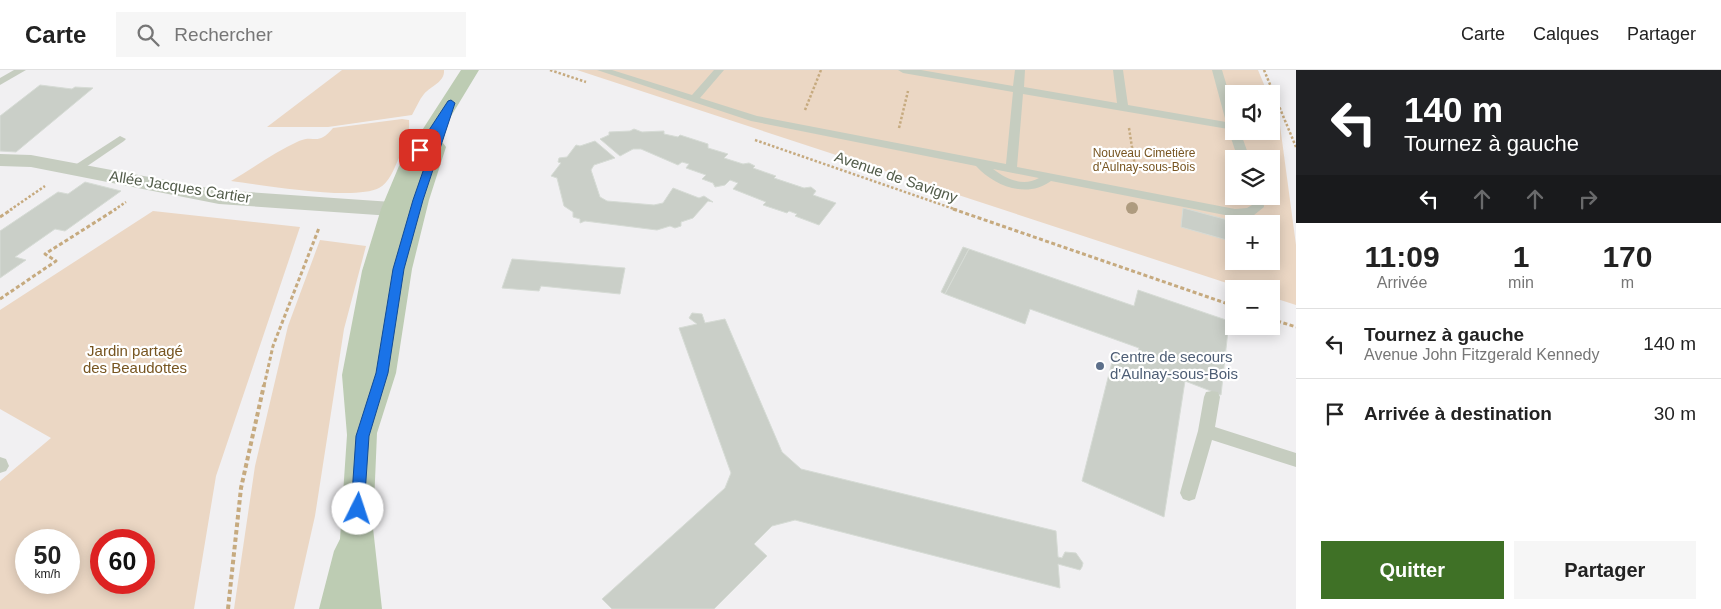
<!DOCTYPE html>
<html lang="fr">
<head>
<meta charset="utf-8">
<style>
	:root { --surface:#fff; --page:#f6f6f6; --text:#222; --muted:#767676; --line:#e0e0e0; --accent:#3f7126 }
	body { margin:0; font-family:Helvetica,sans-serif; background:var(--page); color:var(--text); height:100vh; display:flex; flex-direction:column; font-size:19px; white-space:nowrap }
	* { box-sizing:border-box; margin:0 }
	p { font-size:16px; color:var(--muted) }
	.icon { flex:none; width:28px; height:28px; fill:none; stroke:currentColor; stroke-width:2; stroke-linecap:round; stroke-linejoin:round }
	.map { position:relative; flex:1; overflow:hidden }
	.panel { display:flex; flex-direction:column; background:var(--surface); width:425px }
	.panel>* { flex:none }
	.banner { background:#202124; color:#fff; overflow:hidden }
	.tools { position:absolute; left:1225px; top:15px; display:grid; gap:10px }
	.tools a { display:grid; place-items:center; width:55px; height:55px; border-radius:0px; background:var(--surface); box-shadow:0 2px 12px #0003; font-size:25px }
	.speed { position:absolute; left:15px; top:459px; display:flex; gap:10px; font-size:25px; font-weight:700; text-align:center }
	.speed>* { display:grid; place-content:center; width:65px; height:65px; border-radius:50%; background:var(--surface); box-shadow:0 2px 12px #0003; line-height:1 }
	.speed small { font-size:12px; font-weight:400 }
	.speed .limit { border:8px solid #d22; background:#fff; color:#111 }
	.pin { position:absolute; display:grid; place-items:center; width:42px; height:42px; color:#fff; margin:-21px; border-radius:10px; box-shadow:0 2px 8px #0006 }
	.me { position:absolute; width:55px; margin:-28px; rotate:4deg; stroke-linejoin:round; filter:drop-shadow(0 0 4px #0008) }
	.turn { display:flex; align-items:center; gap:18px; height:105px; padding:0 25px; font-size:22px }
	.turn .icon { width:65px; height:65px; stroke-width:2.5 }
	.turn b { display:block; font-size:35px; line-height:42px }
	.lanes { display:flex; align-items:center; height:48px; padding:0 25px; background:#0003; justify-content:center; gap:25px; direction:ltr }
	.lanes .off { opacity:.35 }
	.eta { display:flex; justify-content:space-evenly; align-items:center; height:85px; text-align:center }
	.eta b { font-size:30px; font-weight:600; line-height:35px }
	.action { display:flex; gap:10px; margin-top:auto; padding:10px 25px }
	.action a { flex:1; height:58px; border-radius:0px; background:var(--accent); color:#fff; font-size:20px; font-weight:600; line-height:58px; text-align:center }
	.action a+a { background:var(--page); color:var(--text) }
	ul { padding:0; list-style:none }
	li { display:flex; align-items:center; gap:15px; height:70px; padding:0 25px; border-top:1px solid var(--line) }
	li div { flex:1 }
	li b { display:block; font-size:19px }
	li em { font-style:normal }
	header { display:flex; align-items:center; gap:30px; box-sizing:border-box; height:70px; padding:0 25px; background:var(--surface); border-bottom:1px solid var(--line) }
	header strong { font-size:24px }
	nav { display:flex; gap:28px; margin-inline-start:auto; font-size:18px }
	.search { width:350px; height:45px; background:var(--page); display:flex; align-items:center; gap:12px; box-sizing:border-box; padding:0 18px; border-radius:0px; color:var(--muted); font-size:19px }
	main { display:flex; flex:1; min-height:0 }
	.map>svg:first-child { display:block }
	.green { fill:#ebd7c4; fill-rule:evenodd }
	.building { fill:#cacfc8; stroke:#d6dbd5 }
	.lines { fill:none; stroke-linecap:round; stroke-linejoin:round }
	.path-far2 { stroke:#c6aa7f; stroke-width:2.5; stroke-dasharray:2.5 2; stroke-linecap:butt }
	.path-far1 { stroke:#c6aa7f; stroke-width:3; stroke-dasharray:4 2.5; stroke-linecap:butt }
	.path { stroke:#c6aa7f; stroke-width:4; stroke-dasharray:4.5 3; stroke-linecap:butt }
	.lane { fill:#c6cdc0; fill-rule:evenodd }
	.street { fill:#c6cdc0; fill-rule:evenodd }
	.primary { fill:#bdccb3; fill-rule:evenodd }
	.tree { fill:#ae9b7f }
	.route { fill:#1a73e8; stroke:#114b97 }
	.service-dot { fill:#5c6f8a; stroke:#fff; stroke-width:2 }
	.labels { text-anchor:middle; stroke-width:4.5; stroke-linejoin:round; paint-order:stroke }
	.far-park-label { font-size:12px; fill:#775521; stroke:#fff }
	.street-label { font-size:15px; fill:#525c4a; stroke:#fff }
	.park-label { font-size:15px; fill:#775521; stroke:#fff }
	.service-label { font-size:15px; fill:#4e5e75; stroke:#fff; text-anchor:start }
</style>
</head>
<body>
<header>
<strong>Carte</strong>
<div class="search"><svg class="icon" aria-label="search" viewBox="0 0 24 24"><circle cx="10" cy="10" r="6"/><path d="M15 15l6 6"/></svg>Rechercher</div>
<nav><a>Carte</a><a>Calques</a><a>Partager</a></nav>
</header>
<main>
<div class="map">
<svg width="1296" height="539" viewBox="0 0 1296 539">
	<rect width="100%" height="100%" fill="#f1f0f2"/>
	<g class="green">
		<path d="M 342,0 L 444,0 C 445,12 431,16 424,24 C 419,30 416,38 412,45 L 328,57 L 267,57 Z"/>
		<path d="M 577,0 L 1258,0 L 1268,24 L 1234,24 L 1234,61 L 1271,61 L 1271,30 L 1279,48 L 1296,175 L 1296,235 L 1271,227 L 1271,219 L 1245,219 ZM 1234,89 L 1271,89 L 1271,126 L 1234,126 ZM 1234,154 L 1271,154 L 1271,191 L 1234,191 Z"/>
		<path d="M 402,49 L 409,50 C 410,66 405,76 398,90 C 394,99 389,113 379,118 C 354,131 264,115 231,111 C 253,98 275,82 299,71 C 315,64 317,77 333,58 Z"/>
		<path d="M 153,141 L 300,157 L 216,406 L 194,539 L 0,539 L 0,411 L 51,368 L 0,339 L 0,240 ZM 26,470 L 69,470 L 69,512 L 26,512 ZM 101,470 L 144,470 L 144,512 L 101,512 Z"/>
		<polygon points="320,170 366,176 344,259 315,446 294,539 234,539 255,396 288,256"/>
	</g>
	<g class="building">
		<polygon points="40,15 72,19 75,17 93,18 16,82 0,81 0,46"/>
		<polygon points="634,59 642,62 664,61 664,64 678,67 680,65 708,74 708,78 728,84 724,88 743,94 749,93 755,96 753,98 776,106 774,108 804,118 811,117 816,121 813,125 836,133 819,155 795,146 797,144 789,141 787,143 763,135 766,132 733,119 738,113 730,110 725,115 715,117 713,113 702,109 706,105 686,98 689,94 682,92 678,95 641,79 633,79 620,86 600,69 609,65 609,62 630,61"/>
		<polygon points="595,71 615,88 594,95 591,100 600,127 607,131 654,135 663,133 673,118 699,128 704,126 713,132 708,131 693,148 681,152 681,156 675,158 670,156 657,160 585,151 580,153 580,149 573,147 573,142 564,136 557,108 551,106 561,93 558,92 559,88 567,87 576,75 580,76"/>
		<polygon points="85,112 121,121 65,161 55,159 15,187 26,190 0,208 0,161 58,122 68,124"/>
		<polygon points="1183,138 1228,150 1227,156 1234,158 1234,172 1181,157"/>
		<polygon points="963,177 969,179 945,224 941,222"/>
		<polygon points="969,179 1134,236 1138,220 1229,251 1221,325 1185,311 1164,447 1082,411 1114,284 1136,293 1139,278 1030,239 1025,254 945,224"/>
		<polygon points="512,189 625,198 620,224 541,216 539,221 502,218"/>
		<polygon points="692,243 702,244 705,253 725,249 782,382 801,399 1056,461 1058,487 1062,488 1065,482 1076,483 1083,493 1082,497 1080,500 1058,494 1060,518 795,450 772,456 754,474 767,486 714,539 612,539 602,529 725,418 731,403 679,258 697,254 689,248"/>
	</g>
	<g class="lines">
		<g class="path-far2">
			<polyline points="550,0 586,12"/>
			<polyline points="1264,0 1296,77"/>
			<polyline points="805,40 821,0"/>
			<polyline points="899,58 908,21"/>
			<polyline points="1129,58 1136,103"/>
			<polyline points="755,70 957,140"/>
			<polyline points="10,140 45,116"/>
			<polyline points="114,140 126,132"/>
		</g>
		<g class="path-far1">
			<polyline points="953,139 1234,236"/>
			<polyline points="0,147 12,139"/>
			<polyline points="0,229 56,191 45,184 116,139"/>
			<polyline points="1271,249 1296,257"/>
			<polyline points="264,316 273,276 319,158"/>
		</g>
		<polyline class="path" points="228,539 241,418 264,315"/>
		<g class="lane">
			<polygon points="14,0 26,0 0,15 0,8"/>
			<path d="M 597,0 L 612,0 L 692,25 L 714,0 L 724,0 L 700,28 L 757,46 L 1006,94 L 1013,22 L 903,3 L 898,0 L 921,0 L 1013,16 L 1015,0 L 1025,0 L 1024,17 L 1117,33 L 1113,0 L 1123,0 L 1128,35 L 1226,52 L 1212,0 L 1222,0 L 1234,40 L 1234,61 L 1240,61 L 1250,89 L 1238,89 L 1228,59 L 1023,24 L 1017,97 L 1235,139 L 1247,138 L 1252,135 L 1251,126 L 1263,126 L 1264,137 L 1254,145 L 1235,147 L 1051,111 C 1027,129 994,116 976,96 L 751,51 ZM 993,99 L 1039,108 C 1023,117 1006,109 993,99 Z"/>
			<polygon points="120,66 126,69 124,71 80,101 72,101 72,97"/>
			<polygon points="1212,321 1218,322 1220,327 1215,357 1296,383 1296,397 1212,370 1195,429 1189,431 1183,429 1180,423 1198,361 1204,327 1206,322"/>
			<polygon points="0,387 6,389 9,396 6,401 0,403"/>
		</g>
		<polygon class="street" points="0,84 31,85 219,120 392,132 400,134 403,139 400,144 392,146 219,134 31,97 0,96"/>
		<polygon class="primary" points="461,0 479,0 436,71 443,73 446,77 429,130 412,199 396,303 377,363 373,458 382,539 319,539 334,481 340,469 347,365 342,305 362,201 381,139 399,96"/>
	</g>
	<circle class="tree" cx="1132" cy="138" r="6"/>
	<polygon class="route" points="451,30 455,33 423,130 404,199 388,303 369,366 364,439 362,444 358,445 353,444 351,439 356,366 376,303 393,199 413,130 437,61 423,82 416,80 448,31"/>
	<circle class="service-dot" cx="1100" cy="296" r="5"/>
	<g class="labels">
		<g class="far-park-label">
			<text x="1144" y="87">Nouveau Cimetière<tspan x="1144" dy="14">d'Aulnay-sous-Bois</tspan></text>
		</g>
		<g class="street-label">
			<text transform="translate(896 107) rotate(19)" y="5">Avenue de Savigny</text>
			<text transform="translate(180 117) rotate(9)" y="5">Allée Jacques Cartier</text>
		</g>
		<g class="park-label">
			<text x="135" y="286">Jardin partagé<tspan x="135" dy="17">des Beaudottes</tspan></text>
		</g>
		<g class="service-label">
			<text x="1110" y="292">Centre de secours<tspan x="1110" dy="17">d'Aulnay-sous-Bois</tspan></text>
		</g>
	</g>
</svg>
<div class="tools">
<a><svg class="icon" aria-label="sound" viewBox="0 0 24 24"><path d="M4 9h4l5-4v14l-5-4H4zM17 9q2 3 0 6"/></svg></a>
<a><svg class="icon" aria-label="layers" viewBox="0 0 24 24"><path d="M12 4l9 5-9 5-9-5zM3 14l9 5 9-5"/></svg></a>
<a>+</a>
<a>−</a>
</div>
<div class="speed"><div>50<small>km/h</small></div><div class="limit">60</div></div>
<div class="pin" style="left:420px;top:80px;background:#d93025"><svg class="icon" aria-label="arrive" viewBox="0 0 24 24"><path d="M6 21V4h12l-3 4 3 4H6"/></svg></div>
<svg class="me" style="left:358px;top:439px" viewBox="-20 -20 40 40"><circle r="19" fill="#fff"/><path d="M0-13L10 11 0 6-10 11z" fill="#1a73e8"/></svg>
</div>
<section class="panel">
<div class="banner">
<div class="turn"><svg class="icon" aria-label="left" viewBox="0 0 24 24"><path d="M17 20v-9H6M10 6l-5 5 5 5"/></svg><div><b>140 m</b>Tournez à gauche</div></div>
<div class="lanes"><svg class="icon" aria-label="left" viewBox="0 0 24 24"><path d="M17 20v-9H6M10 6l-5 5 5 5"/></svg><svg class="icon off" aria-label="ahead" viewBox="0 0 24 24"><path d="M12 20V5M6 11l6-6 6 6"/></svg><svg class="icon off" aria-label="ahead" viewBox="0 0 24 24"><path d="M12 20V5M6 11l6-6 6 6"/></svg><svg class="icon off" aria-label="right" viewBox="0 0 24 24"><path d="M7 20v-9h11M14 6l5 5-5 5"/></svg></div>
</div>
<div class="eta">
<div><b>11:09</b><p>Arrivée</p></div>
<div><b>1</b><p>min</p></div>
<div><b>170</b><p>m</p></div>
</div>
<ul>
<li><svg class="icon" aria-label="left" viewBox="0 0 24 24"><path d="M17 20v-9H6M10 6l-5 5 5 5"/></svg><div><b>Tournez à gauche</b><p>Avenue John Fitzgerald Kennedy</p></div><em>140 m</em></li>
<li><svg class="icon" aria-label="arrive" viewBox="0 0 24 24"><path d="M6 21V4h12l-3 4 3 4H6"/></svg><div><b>Arrivée à destination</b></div><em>30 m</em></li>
</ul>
<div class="action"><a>Quitter</a><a>Partager</a></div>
</section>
</main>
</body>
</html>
